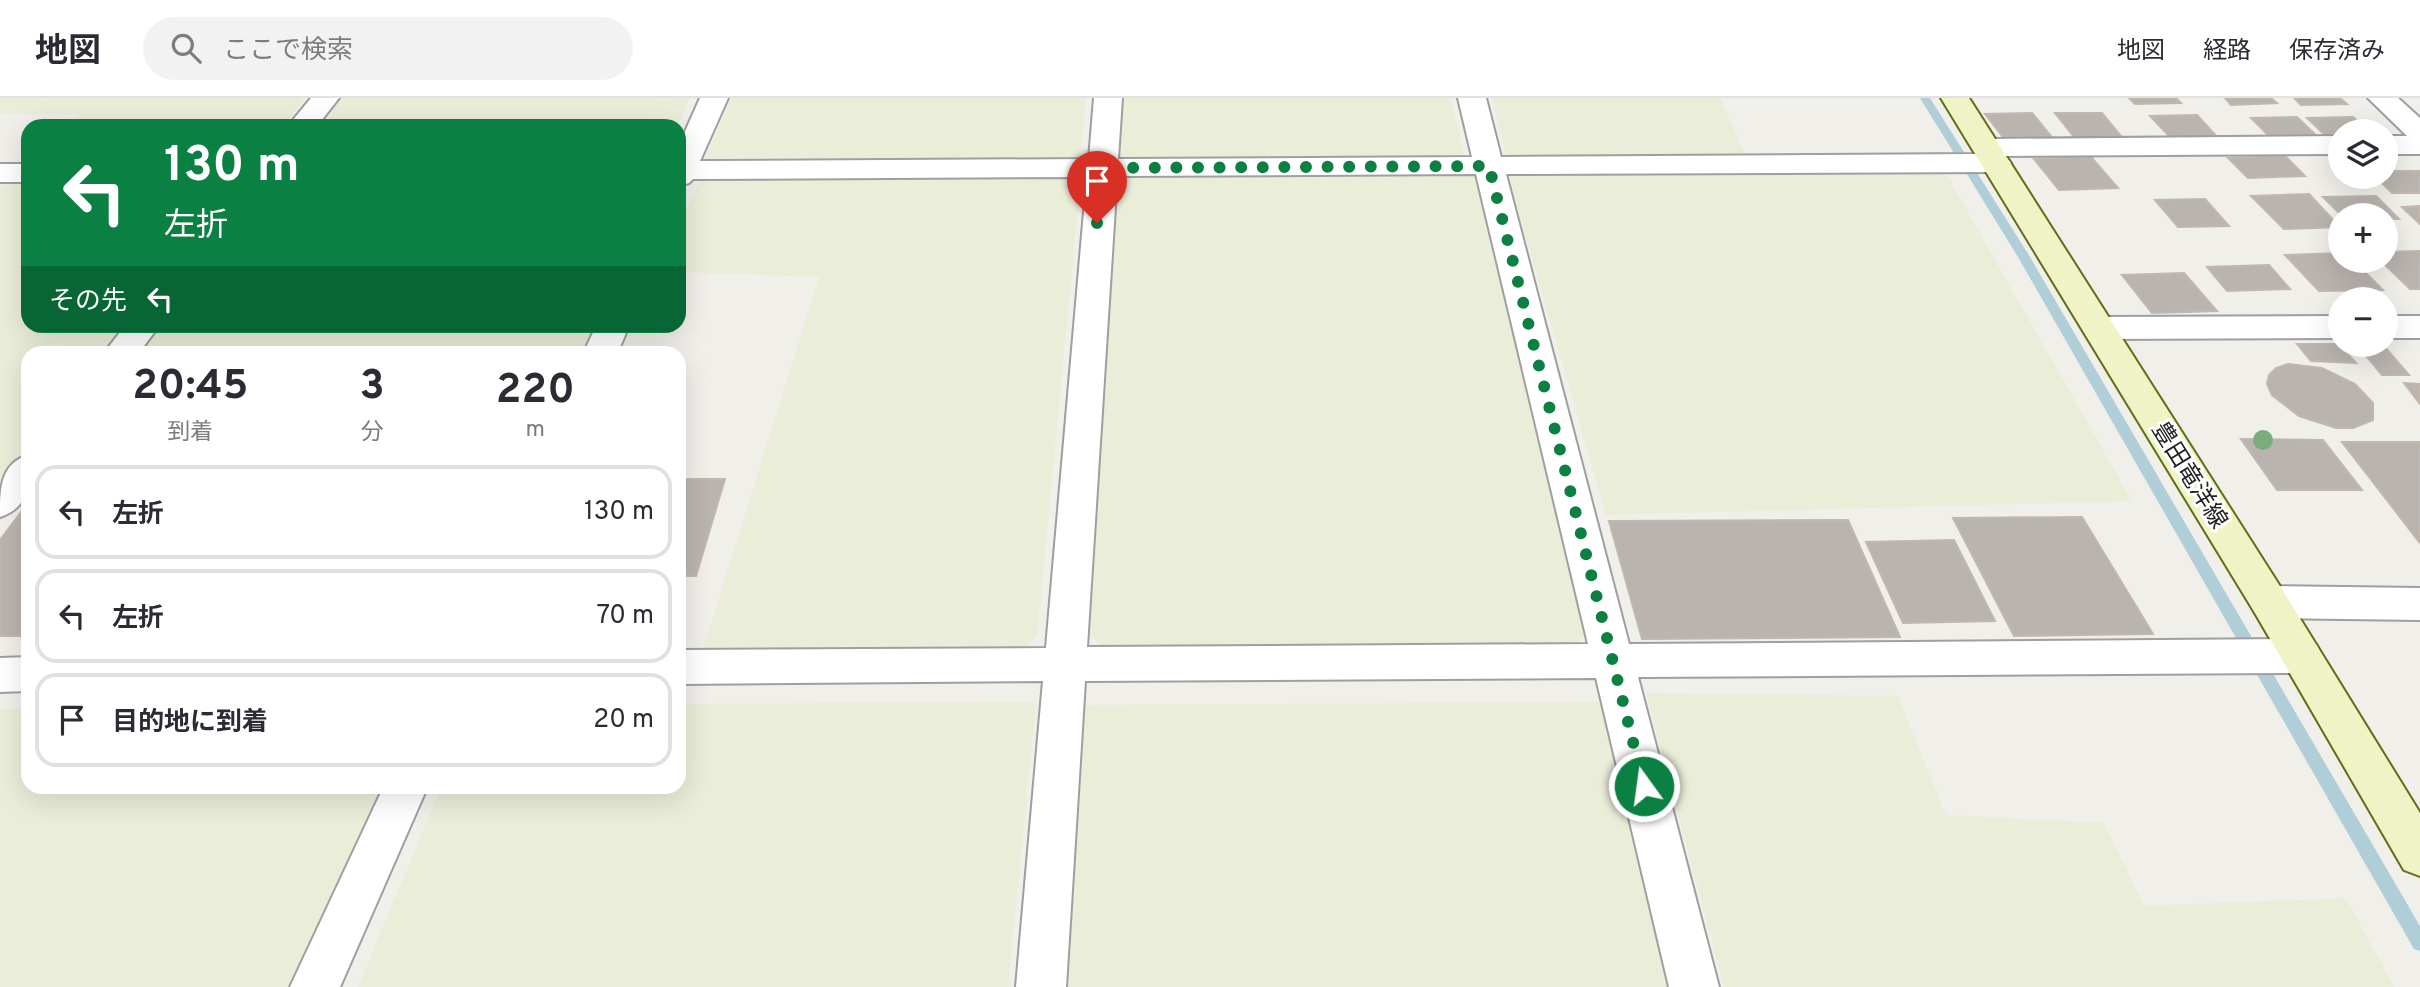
<!DOCTYPE html>
<html lang="ja">
<head>
<meta charset="utf-8">
<style>
	:root { --surface:#fff; --page:#f2f2f3; --text:#2b2b33; --muted:#7c7c81; --line:#e1e1e2 }
	body { margin:0; font-family:Overpass,"Noto Sans JP",sans-serif; background:var(--page); color:var(--text); height:100vh; display:flex; flex-direction:column; font-size:26px; white-space:nowrap }
	* { box-sizing:border-box; margin:0 }
	p { font-size:23px; color:var(--muted) }
	.icon { flex:none; width:38px; height:38px; fill:none; stroke:currentColor; stroke-width:2; stroke-linecap:round; stroke-linejoin:round }
	.map { position:relative; flex:1; overflow:hidden }
	.drawer { position:absolute; left:21px; top:248px; width:665px; height:448px; display:flex; flex-direction:column; background:var(--surface); border-radius:21px; box-shadow:0 7px 28px #0002 }
	.drawer>* { flex:none }
	.hud { position:absolute; left:21px; top:21px; width:665px; height:214px; border-radius:21px; box-shadow:0 7px 28px #0002; background:#0b8043; color:#fff; overflow:hidden }
	.controls { position:absolute; left:2328px; top:21px; display:grid; gap:14px }
	.controls a { display:grid; place-items:center; width:70px; height:70px; border-radius:50%; background:var(--surface); box-shadow:0 7px 28px #0002; font-size:35px }
	.pin { position:absolute; display:grid; place-items:center; width:60px; height:60px; color:#fff; margin:-72px -30px; border-radius:50% 50% 50% 0; rotate:-45deg; box-shadow:0 0 7px #0007 }
	.pin .icon { rotate:45deg }
	.me { position:absolute; width:77px; margin:-38px; rotate:346deg; stroke-linejoin:round; filter:drop-shadow(0 0 5px #0008) }
	.turn { display:flex; align-items:center; gap:24px; height:147px; padding:0 28px; font-size:32px }
	.turn .icon { width:91px; height:91px; stroke-width:2.5 }
	.turn b { display:block; font-size:49px; line-height:60px }
	.then { display:flex; align-items:center; height:66px; padding:0 28px; background:#0003; gap:14px; font-size:26px }
	.eta { display:flex; justify-content:space-evenly; align-items:center; height:119px; text-align:center }
	.eta b { font-size:42px; font-weight:700; line-height:49px }
	ul { padding:0; list-style:none }
	li { display:flex; align-items:center; gap:21px; height:94px; margin:0 14px 10px; padding:0 14px; border:4px solid var(--line); border-radius:21px }
	li div { flex:1 }
	li b { display:block; font-size:26px }
	li em { font-style:normal }
	header { display:flex; align-items:center; gap:42px; box-sizing:border-box; height:98px; padding:0 35px; background:var(--surface); border-bottom:2px solid var(--line) }
	header strong { font-size:33px }
	nav { display:flex; gap:38px; margin-inline-start:auto; font-size:24px }
	.search { width:490px; height:63px; background:var(--page); display:flex; align-items:center; gap:18px; box-sizing:border-box; padding:0 24px; border-radius:38px; color:var(--muted); font-size:26px }
	.map>svg:first-child { display:block }
	.farmland { fill:#eaedd8 }
	.lines { fill:none; stroke-linecap:round; stroke-linejoin:round }
	.stream { fill:#b0ced8; fill-rule:evenodd }
	.building { fill:#bab4b0; stroke:#c1b7ae; stroke-width:2 }
	.minor-casing { stroke:#9f9f9f; stroke-width:4 }
	.secondary-casing { stroke:#626e14; stroke-width:4 }
	.minor { fill:#fff; fill-rule:evenodd }
	.secondary { fill:#eff3c6; fill-rule:evenodd }
	.tree { fill:#7bac7e }
	.route { stroke:#0b8043; stroke-width:12; stroke-dasharray:0 21.6 }
	.labels { text-anchor:middle; stroke-width:6; stroke-linejoin:round; paint-order:stroke }
	.street-label { font-size:24px; fill:#222; stroke:#fff }
</style>
</head>
<body>
<header>
<strong>地図</strong>
<div class="search"><svg class="icon" aria-label="search" viewBox="0 0 24 24"><circle cx="10" cy="10" r="6"/><path d="M15 15l6 6"/></svg>ここで検索</div>
<nav><a>地図</a><a>経路</a><a>保存済み</a></nav>
</header>
<div class="map">
<svg width="2420" height="889" viewBox="0 0 2420 889">
	<rect width="100%" height="100%" fill="#f1efea"/>
	<g class="farmland">
		<polygon points="0,0 305,0 282,28 69,28 80,16 0,16"/>
		<polygon points="341,0 690,0 678,28 318,28"/>
		<polygon points="731,0 1086,0 1080,61 706,60"/>
		<polygon points="1124,0 1451,0 1465,61 1120,61"/>
		<polygon points="1492,0 1720,0 1746,59 1507,62"/>
		<polygon points="1507,73 1937,74 1948,79 2132,403 1606,417"/>
		<polygon points="1125,75 1476,75 1587,534 1576,547 1104,549 1081,529 1116,81"/>
		<polygon points="1081,78 1037,538 1021,552 703,552 819,179 679,174 679,126 702,79"/>
		<polygon points="28,86 28,228 128,228 105,255 28,256 28,350 0,384 0,87"/>
		<polygon points="158,228 594,228 581,255 136,256"/>
		<polygon points="1646,595 1898,598 1946,717 2104,725 2144,808 2346,800 2394,889 1724,889"/>
		<polygon points="1036,604 1008,889 358,889 441,690 679,690 679,606"/>
		<polygon points="1608,604 1673,889 1059,889 1078,607"/>
		<polygon points="0,611 28,611 28,690 381,690 291,889 0,889"/>
	</g>
	<g class="lines">
		<polygon class="stream" points="1920,0 1930,0 2030,159 2420,828 2420,853 2414,851 2018,159"/>
	</g>
	<g class="building">
		<polygon points="2129,0 2176,0 2181,5 2135,6"/>
		<polygon points="2225,0 2271,0 2277,5 2231,7"/>
		<polygon points="2294,0 2340,0 2347,6 2301,7"/>
		<polygon points="2032,15 2051,38 2003,39 1985,16"/>
		<polygon points="2055,15 2102,15 2121,38 2074,39"/>
		<polygon points="2197,17 2219,41 2172,41 2150,18"/>
		<polygon points="2297,19 2321,42 2274,43 2251,20"/>
		<polygon points="2353,19 2369,33 2340,33 2340,44 2332,44 2307,20"/>
		<polygon points="2285,58 2305,78 2248,80 2228,60"/>
		<polygon points="2091,59 2118,90 2059,92 2034,61"/>
		<polygon points="2385,73 2420,73 2420,95 2392,95 2376,79 2385,79"/>
		<polygon points="2309,96 2340,129 2284,131 2251,98"/>
		<polygon points="2376,98 2399,121 2385,121 2385,117 2341,117 2323,99"/>
		<polygon points="2205,101 2229,128 2178,129 2155,102"/>
		<polygon points="2420,108 2420,126 2402,109"/>
		<polygon points="2420,153 2420,191 2410,191 2381,163 2385,163 2385,154"/>
		<polygon points="2340,155 2340,163 2354,163 2383,192 2319,193 2285,157"/>
		<polygon points="2269,167 2290,191 2227,193 2207,169"/>
		<polygon points="2184,175 2217,213 2152,215 2122,177"/>
		<polygon points="2297,246 2339,246 2356,265 2311,263"/>
		<polygon points="2358,248 2384,248 2409,277 2382,277"/>
		<polygon points="2288,266 2322,270 2355,286 2373,305 2373,322 2353,330 2336,330 2299,318 2272,297 2267,286 2269,277 2276,270"/>
		<polygon points="2404,285 2420,286 2420,306"/>
		<polygon points="2241,341 2323,342 2362,392 2277,392"/>
		<polygon points="2342,344 2420,344 2420,445"/>
		<polygon points="679,381 725,381 696,478 679,478"/>
		<polygon points="28,405 28,538 0,538 0,442"/>
		<polygon points="2082,419 2153,536 2014,538 1953,420"/>
		<polygon points="1848,422 1900,539 1642,541 1609,423"/>
		<polygon points="1954,442 1995,523 1903,525 1866,444"/>
	</g>
	<g class="lines">
		<g class="minor-casing">
			<g id="minor">
				<polygon points="311,0 339,0 317,28 288,28"/>
				<path d="M 700,0 L 728,0 L 700,63 L 1089,61 L 1094,0 L 1122,0 L 1118,61 L 1472,59 L 1458,0 L 1486,0 L 1501,59 L 1979,56 L 1974,50 L 1978,44 L 1988,41 L 2340,38 L 2340,56 L 2005,58 L 2011,65 L 2007,71 L 1997,74 L 1506,76 L 1629,546 L 2301,541 L 2316,546 L 2322,558 L 2316,570 L 2301,575 L 1638,579 L 1719,889 L 1669,889 L 1596,580 L 1085,583 L 1066,889 L 1016,889 L 1043,583 L 679,586 L 679,552 L 1046,550 L 1087,79 L 693,81 L 689,85 L 679,88 L 679,47 ZM 1476,76 L 1588,546 L 1087,549 L 1117,78 Z"/>
				<polygon points="2368,0 2398,0 2420,20 2420,56 2385,56 2385,38 2407,38"/>
				<rect x="0" y="66" width="28" height="18"/>
				<polygon points="2340,218 2340,240 2099,241 2087,238 2082,230 2087,222 2099,219"/>
				<rect x="2385" y="218" width="35" height="22"/>
				<polygon points="125,228 159,228 138,256 103,256"/>
				<polygon points="596,228 629,228 617,256 583,256"/>
				<path d="M 28,357 C 28,384 31,409 0,419 C 0,391 0,366 28,357 Z"/>
				<polygon points="2269,488 2420,490 2420,522 2269,520 2255,515 2249,504 2255,493"/>
				<polygon points="28,559 28,593 0,594 0,560"/>
				<polygon points="383,690 427,690 340,889 290,889"/>
			</g>
		</g>
		<g class="secondary-casing">
			<polygon id="secondary" points="1941,0 1969,0 2283,493 2420,715 2420,778 2404,772 2255,515"/>
		</g>
		<use href="#minor" class="minor"/>
		<use href="#secondary" class="secondary"/>
	</g>
	<circle class="tree" cx="2263" cy="342" r="10"/>
	<g class="lines">
		<polyline class="route" points="1097,125 1102,70 1489,68 1644,688"/>
	</g>
	<g class="labels">
		<g class="street-label">
			<text transform="translate(2190 377) rotate(58)" y="8">豊田竜洋線</text>
		</g>
	</g>
</svg>
<div class="controls">
<a><svg class="icon" aria-label="layers" viewBox="0 0 24 24"><path d="M12 4l9 5-9 5-9-5zM3 14l9 5 9-5"/></svg></a>
<a>+</a>
<a>−</a>
</div>
<div class="pin" style="left:1097px;top:125px;background:#d93025"><svg class="icon" aria-label="arrive" viewBox="0 0 24 24"><path d="M6 21V4h12l-3 4 3 4H6"/></svg></div>
<svg class="me" style="left:1644px;top:688px" viewBox="-20 -20 40 40"><circle r="17" fill="#0b8043" stroke="#fff" stroke-width="3"/><path d="M0-11L8 9 0 5-8 9z" fill="#fff"/></svg>
<div class="hud">
<div class="turn"><svg class="icon" aria-label="left" viewBox="0 0 24 24"><path d="M17 20v-9H6M10 6l-5 5 5 5"/></svg><div><b>130 m</b>左折</div></div>
<div class="then">その先<svg class="icon" aria-label="left" viewBox="0 0 24 24"><path d="M17 20v-9H6M10 6l-5 5 5 5"/></svg></div>
</div>
<section class="drawer">
<div class="eta">
<div><b>20:45</b><p>到着</p></div>
<div><b>3</b><p>分</p></div>
<div><b>220</b><p>m</p></div>
</div>
<ul>
<li><svg class="icon" aria-label="left" viewBox="0 0 24 24"><path d="M17 20v-9H6M10 6l-5 5 5 5"/></svg><div><b>左折</b></div><em>130 m</em></li>
<li><svg class="icon" aria-label="left" viewBox="0 0 24 24"><path d="M17 20v-9H6M10 6l-5 5 5 5"/></svg><div><b>左折</b></div><em>70 m</em></li>
<li><svg class="icon" aria-label="arrive" viewBox="0 0 24 24"><path d="M6 21V4h12l-3 4 3 4H6"/></svg><div><b>目的地に到着</b></div><em>20 m</em></li>
</ul>
</section>
</div>
</body>
</html>
